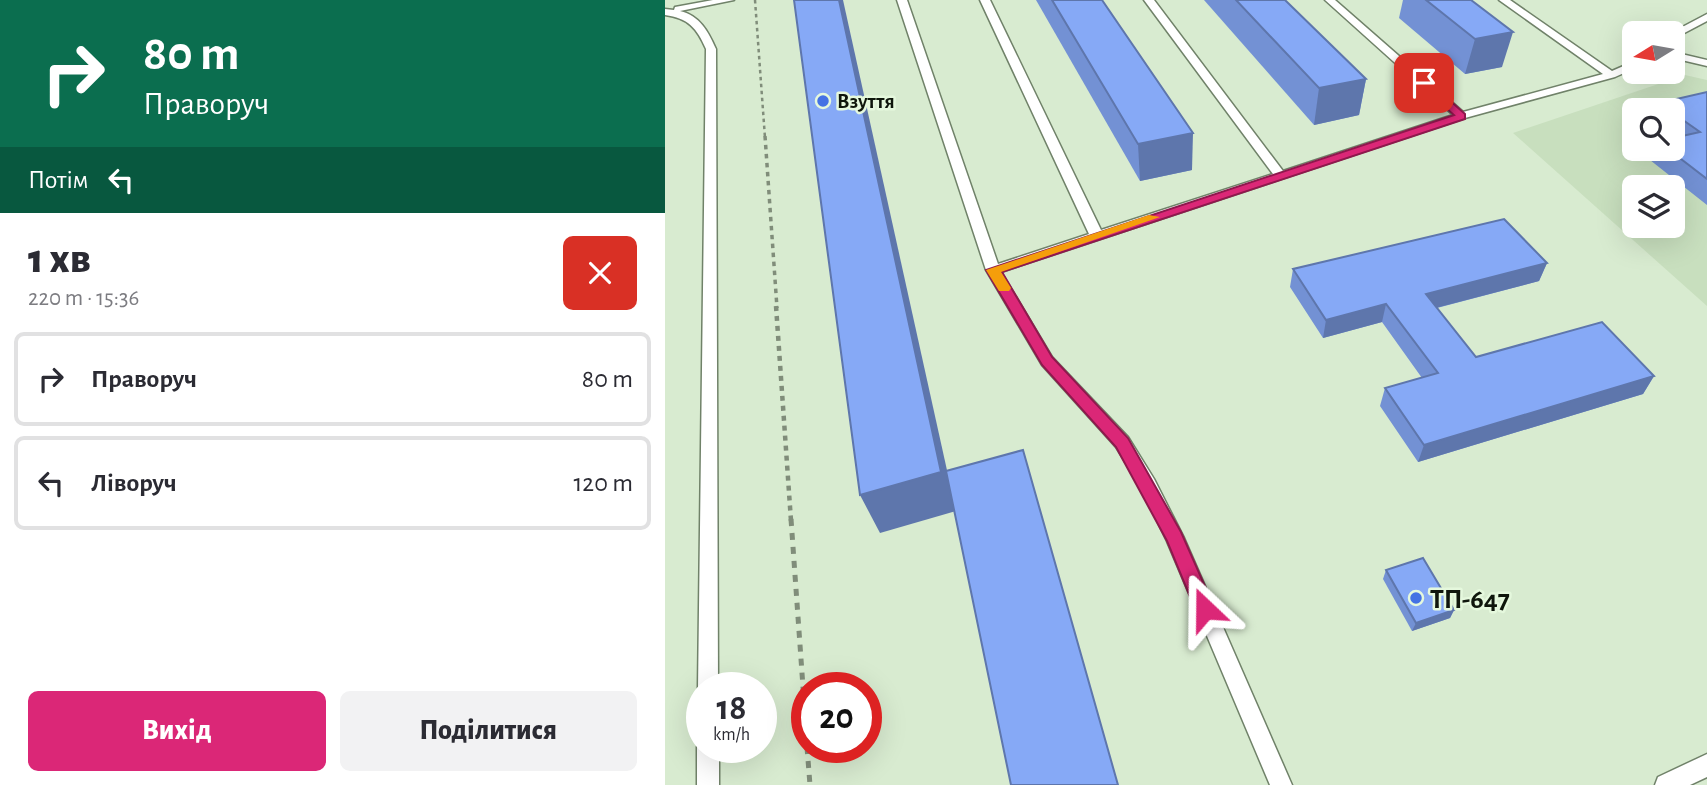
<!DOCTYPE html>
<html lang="uk">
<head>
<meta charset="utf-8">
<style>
	:root { --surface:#fff; --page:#f2f2f3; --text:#2b2b33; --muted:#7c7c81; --line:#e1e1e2; --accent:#db2777 }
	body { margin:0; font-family:"Alegreya Sans",sans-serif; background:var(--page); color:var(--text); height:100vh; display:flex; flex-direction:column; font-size:26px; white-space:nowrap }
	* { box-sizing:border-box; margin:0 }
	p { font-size:23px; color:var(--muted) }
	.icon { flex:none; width:38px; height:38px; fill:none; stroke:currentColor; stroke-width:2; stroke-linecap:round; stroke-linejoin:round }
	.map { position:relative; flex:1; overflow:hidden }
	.details { display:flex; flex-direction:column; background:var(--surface); width:665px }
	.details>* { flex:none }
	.hud { background:#0b6e4f; color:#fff; overflow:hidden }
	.needle { width:46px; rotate:259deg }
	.fabs { position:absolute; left:957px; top:21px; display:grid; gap:14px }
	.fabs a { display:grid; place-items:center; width:63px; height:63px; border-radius:10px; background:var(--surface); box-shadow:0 7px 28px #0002; font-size:35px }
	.speed { position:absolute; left:21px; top:672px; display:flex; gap:14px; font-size:35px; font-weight:700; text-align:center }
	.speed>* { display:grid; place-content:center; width:91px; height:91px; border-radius:50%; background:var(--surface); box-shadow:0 7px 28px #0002; line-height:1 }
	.speed small { font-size:18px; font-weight:400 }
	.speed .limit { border:10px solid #d22; background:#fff; color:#111 }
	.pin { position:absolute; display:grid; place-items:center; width:60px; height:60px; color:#fff; margin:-30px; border-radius:14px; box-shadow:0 4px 10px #0006 }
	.me { position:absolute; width:77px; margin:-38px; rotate:337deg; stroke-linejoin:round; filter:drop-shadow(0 0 5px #0008) }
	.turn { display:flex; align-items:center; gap:24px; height:147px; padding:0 28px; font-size:32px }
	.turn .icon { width:91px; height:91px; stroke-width:2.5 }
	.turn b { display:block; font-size:49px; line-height:60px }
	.then { display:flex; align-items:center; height:66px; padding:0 28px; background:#0003; gap:14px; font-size:26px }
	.round { display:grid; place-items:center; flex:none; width:74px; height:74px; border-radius:10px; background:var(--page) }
	.head { display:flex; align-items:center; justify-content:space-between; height:119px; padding:0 28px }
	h1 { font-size:42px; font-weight:800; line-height:52px }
	.cta { display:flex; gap:14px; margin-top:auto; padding:14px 28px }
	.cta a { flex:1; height:80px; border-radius:10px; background:var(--accent); color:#fff; font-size:28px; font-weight:800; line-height:80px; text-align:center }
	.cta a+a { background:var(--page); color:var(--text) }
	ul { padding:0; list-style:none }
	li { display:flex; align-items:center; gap:21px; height:94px; margin:0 14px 10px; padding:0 14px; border:4px solid var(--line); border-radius:10px }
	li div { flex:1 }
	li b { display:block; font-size:26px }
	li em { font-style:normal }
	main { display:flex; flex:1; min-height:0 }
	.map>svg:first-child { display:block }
	.built { fill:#c8dfbe; fill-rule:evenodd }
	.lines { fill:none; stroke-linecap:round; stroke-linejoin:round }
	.service-casing { stroke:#708269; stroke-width:3 }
	.path-far3 { stroke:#808d7a; stroke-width:2.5; stroke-dasharray:3.5 3.5; stroke-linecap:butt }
	.path-far2 { stroke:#808d7a; stroke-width:3.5; stroke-dasharray:4.5 4.5; stroke-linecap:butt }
	.path-far1 { stroke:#808d7a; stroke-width:4.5; stroke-dasharray:5 5; stroke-linecap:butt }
	.path { stroke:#808d7a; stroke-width:5; stroke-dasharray:7 7; stroke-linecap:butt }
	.service { fill:#fff; fill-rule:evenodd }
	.wall { fill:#7391d4 }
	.shaded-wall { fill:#5e76ac }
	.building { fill:#86a9f6; stroke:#5e76ac; stroke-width:2 }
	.route { fill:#db2777; stroke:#8e194d; stroke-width:2 }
	.slow { fill:#f59e0b }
	.poi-dot { fill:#4472e4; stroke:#e5f8dd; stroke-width:2.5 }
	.labels { text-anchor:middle; stroke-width:5; stroke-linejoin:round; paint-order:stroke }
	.far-poi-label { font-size:21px; font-weight:bold; fill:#0f160c; stroke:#e5f8dd; text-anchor:start }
	.near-poi-label { font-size:28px; font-weight:bold; fill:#0f160c; stroke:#e5f8dd; text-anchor:start }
</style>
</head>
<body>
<main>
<section class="details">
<div class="hud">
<div class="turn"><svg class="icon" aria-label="right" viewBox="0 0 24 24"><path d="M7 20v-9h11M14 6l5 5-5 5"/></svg><div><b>80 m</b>Праворуч</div></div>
<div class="then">Потім<svg class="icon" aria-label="left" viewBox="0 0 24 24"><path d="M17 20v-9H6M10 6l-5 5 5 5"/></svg></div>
</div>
<div class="head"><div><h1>1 хв</h1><p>220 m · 15:36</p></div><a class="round" style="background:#d93025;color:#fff"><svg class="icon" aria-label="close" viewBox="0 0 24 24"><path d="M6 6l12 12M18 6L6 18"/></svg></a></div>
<ul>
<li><svg class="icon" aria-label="right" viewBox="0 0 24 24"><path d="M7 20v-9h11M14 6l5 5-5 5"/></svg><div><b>Праворуч</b></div><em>80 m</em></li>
<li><svg class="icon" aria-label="left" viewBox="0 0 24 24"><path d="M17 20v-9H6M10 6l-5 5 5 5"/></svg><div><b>Ліворуч</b></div><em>120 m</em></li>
</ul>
<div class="cta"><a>Вихід</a><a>Поділитися</a></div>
</section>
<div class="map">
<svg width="1042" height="785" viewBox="0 0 1042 785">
	<rect width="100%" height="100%" fill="#d8ebd0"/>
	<path class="built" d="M 1020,75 L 1042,80 L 1042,306 L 848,133 ZM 970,110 L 1008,110 L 1008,149 L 970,149 ZM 970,187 L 1008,187 L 1008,226 L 970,226 Z"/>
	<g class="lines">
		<g class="service-casing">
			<g id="service">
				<path d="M 48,0 L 69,0 L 15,11 C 35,16 43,31 51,49 L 53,688 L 37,688 L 37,696 L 33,688 L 41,49 C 32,28 23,18 0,15 L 0,9 L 9,10 L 10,7 Z"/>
				<polygon points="232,0 242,0 333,264 424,234 315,0 325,0 436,230 608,174 479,0 489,0 618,171 788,115 660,0 670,0 798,112 938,74 834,0 845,0 947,71 970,61 970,68 950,77 800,118 336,272 387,357 463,437 489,479 519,538 627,785 605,785 501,539 477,489 451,447 377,365 321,270"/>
				<polygon points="1042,14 1042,21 1008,39 1008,33 1006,33"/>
				<polygon points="1008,52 1042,60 1042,66 1008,58"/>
				<polygon points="35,739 37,747 54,747 54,785 32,785 32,747"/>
				<polygon points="1042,754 1042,777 1025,785 990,785 993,777"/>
			</g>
		</g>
		<polyline class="path-far3" points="90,0 100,138"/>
		<polyline class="path-far2" points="100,136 112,308"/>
		<polyline class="path-far1" points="111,306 126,521"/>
		<g class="path">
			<polyline points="126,519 142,743"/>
			<polyline points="142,747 145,785"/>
		</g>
		<use href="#service" class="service"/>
	</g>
	<g class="wall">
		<polygon points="371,0 437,0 527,170 475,181"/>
		<polygon points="539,0 620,0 701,79 694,115 649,125"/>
		<polygon points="738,0 806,0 837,67 800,74 734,18"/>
		<polygon points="1042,92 1042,205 985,160 990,149 1008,149 1009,138 1008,137 1008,110 990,110 994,103"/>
		<polygon points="882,263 874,281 772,308 811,357 989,376 978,394 753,462 715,406 720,388 757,378 717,322 658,338 625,287 628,269"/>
		<polygon points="721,570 789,610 785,618 747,631 718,579"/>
	</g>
	<g class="shaded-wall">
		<polygon points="174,0 178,0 291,511 215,533 195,495"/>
		<polygon points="848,32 837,67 800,74 810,39"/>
		<polygon points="701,79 694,115 649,125 654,88"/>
		<polygon points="528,133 527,170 475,181 473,144"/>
		<polygon points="882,263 874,281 755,312 761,294"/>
		<polygon points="721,304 717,322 658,338 661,320"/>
		<polygon points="989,376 978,394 753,462 759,445"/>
		<polygon points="789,610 785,618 747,631 751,623"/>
	</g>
	<g class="building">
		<polygon points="129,0 174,0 276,472 195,495"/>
		<polygon points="387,0 437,0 528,133 473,144"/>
		<polygon points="571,0 620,0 701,79 654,88"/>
		<polygon points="761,0 806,0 848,32 810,39"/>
		<polygon points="1042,92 1042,179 1003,149 1008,149 1008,138 1035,132 1008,113 1008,110 1004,110 994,103"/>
		<polygon points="839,219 882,263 761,294 811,357 937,322 989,376 759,445 720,388 773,373 721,304 661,320 628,269"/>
		<polygon points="358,450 453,785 346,785 281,471"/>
		<polygon points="758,558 789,610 751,623 721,570"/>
	</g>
	<polygon class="route" points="755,81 763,81 800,114 800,119 337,272 387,357 463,438 516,532 550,609 547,616 540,618 533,616 502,541 451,447 377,365 321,270 789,115 755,85"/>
	<polygon class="slow" points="484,215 495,217 336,272 346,288 344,291 334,291 321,270"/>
	<g class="poi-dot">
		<circle cx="158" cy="101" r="7"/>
		<circle cx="751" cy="598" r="7"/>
	</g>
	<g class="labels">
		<g class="far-poi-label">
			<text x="172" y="108">Взуття</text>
		</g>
		<g class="near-poi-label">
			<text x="765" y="608">ТП-647</text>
		</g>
	</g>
</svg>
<div class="fabs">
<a><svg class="needle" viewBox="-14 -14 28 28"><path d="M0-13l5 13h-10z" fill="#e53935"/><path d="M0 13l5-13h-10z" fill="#7c7c81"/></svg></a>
<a><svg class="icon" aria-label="search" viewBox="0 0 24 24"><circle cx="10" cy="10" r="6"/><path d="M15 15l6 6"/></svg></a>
<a><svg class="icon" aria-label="layers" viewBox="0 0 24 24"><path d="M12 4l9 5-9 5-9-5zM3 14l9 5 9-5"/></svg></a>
</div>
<div class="speed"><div>18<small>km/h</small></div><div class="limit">20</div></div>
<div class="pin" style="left:759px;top:83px;background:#d93025"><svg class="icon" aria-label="arrive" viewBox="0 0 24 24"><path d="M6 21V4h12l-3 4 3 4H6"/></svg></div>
<svg class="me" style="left:540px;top:609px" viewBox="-20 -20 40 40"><path d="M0-17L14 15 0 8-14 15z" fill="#db2777" stroke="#fff" stroke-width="4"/></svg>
</div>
</main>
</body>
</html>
